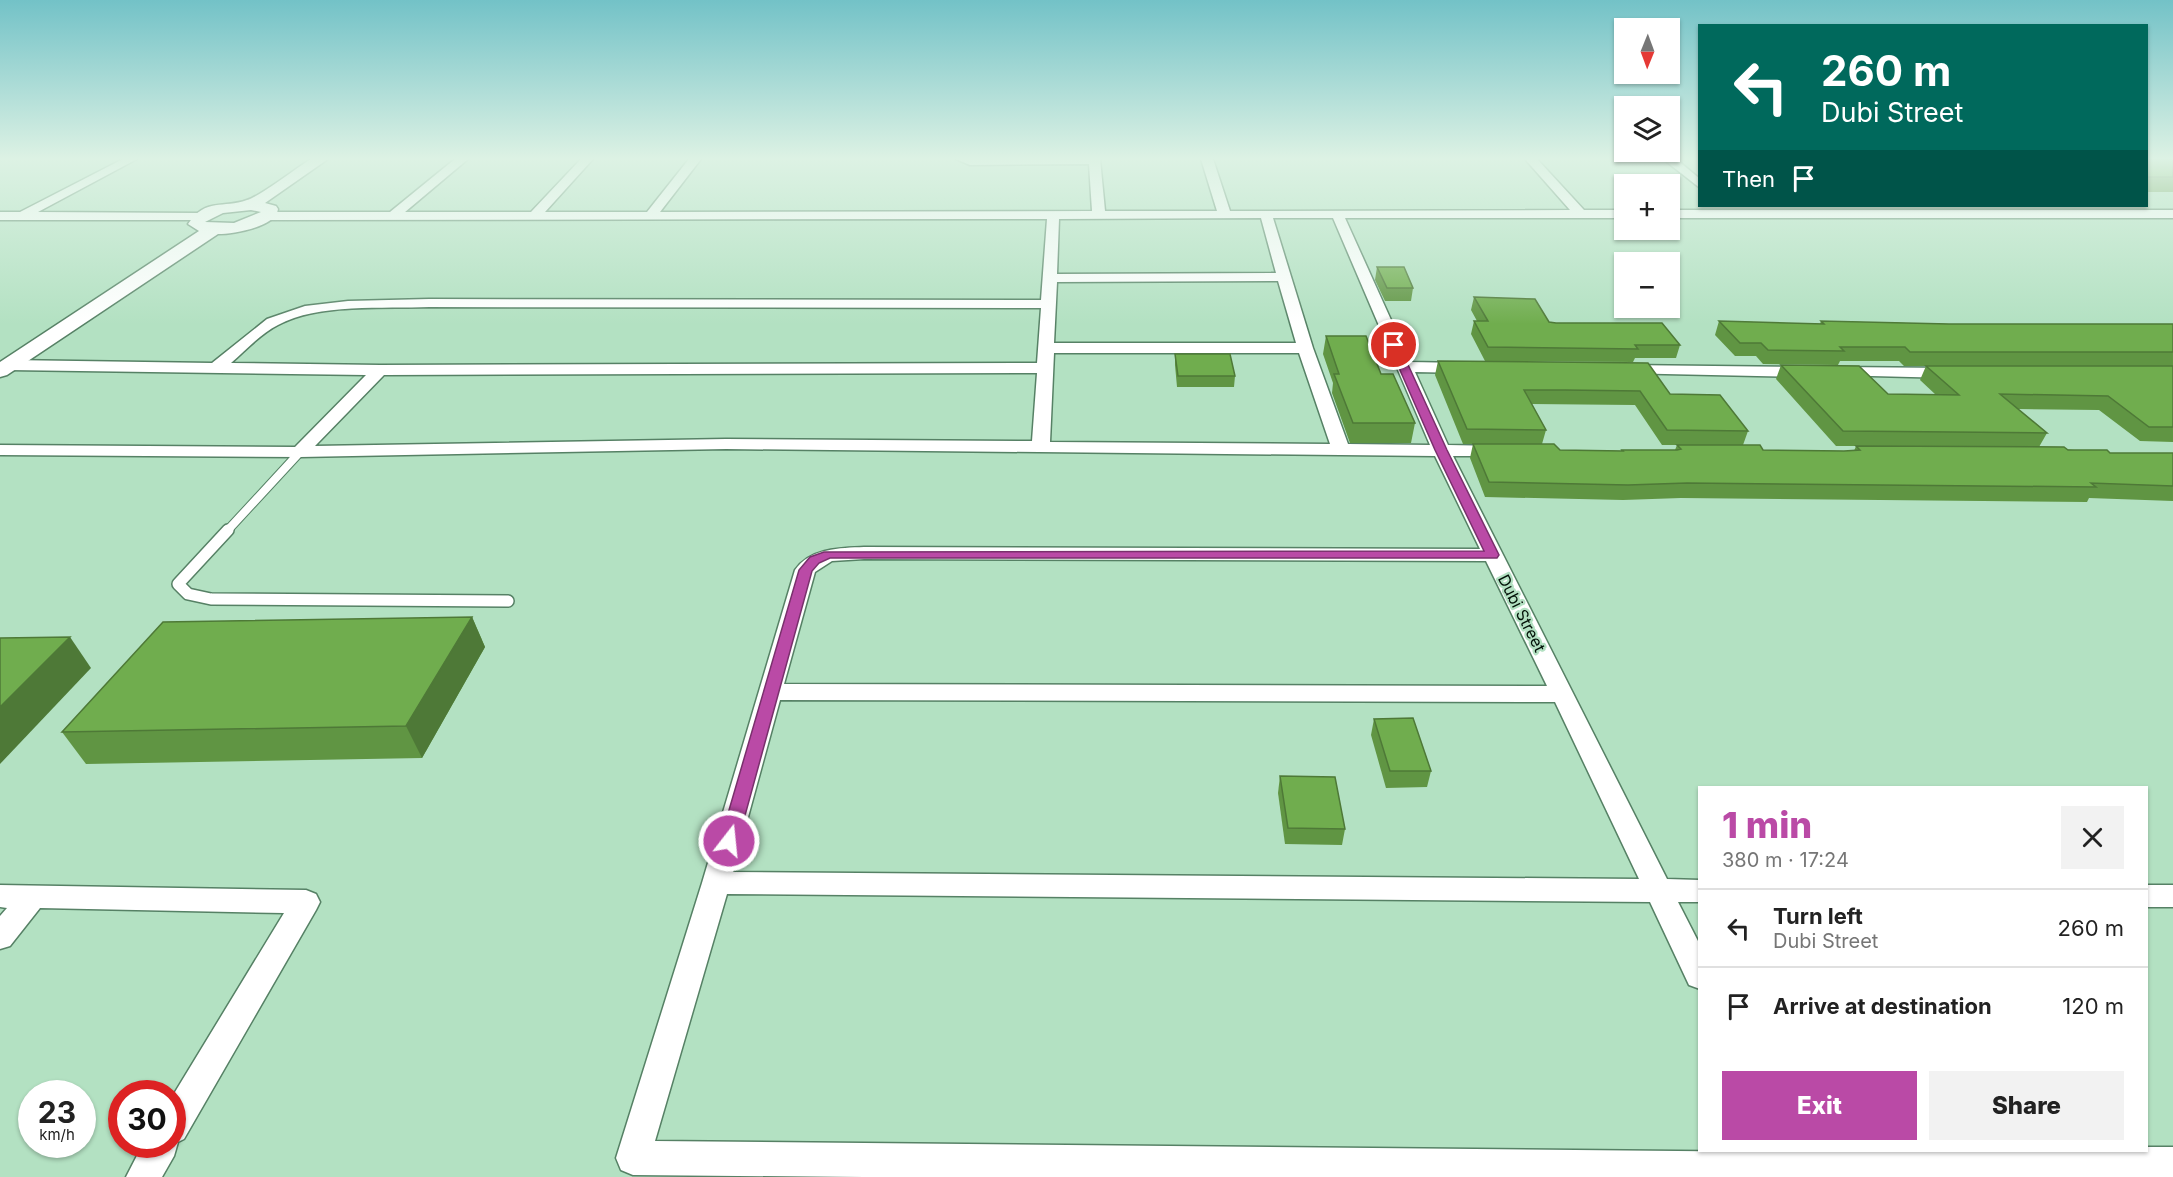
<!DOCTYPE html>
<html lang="en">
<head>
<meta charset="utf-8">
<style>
	:root { --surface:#fff; --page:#f2f2f2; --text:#222; --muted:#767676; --line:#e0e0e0; --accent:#ba4aa6 }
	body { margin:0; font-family:Inter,sans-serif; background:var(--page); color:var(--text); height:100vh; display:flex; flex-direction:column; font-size:22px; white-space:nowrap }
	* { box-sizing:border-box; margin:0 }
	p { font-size:20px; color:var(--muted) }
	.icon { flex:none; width:33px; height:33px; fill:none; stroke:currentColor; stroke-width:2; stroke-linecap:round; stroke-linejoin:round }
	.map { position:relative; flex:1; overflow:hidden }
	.details { position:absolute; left:1698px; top:786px; width:450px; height:366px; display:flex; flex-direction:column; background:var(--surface); border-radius:0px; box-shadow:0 2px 4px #0004 }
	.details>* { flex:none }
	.hud { position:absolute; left:1698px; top:24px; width:450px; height:183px; border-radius:0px; box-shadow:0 2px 4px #0004; background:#00695c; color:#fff; overflow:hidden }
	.needle { width:39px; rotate:181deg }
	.buttons { position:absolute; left:1614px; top:18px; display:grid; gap:12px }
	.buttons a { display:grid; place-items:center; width:66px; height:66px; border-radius:0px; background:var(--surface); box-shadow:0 2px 4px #0004; font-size:30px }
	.speed { position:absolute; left:18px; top:1080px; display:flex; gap:12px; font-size:30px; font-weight:700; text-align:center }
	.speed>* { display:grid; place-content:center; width:78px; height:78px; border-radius:50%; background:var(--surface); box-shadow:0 2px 4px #0004; line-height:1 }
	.speed small { font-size:15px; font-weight:400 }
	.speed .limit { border:9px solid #d22; background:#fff; color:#111 }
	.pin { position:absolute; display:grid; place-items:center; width:51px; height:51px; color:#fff; margin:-26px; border:3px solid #fff; border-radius:50%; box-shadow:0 2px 6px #0007 }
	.me { position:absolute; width:66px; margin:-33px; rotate:16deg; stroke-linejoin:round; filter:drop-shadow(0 0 4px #0008) }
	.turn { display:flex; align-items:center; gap:21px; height:126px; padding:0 24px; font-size:27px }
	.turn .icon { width:78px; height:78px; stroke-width:2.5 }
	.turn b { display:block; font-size:42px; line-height:51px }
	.then { display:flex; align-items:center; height:57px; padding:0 24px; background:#0003; gap:12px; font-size:22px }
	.round { display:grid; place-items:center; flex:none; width:63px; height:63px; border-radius:0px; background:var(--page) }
	.headline { display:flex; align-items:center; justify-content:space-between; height:102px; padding:0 24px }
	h1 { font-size:36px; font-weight:800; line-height:45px; color:var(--accent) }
	.button { display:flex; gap:12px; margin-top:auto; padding:12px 24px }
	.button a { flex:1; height:69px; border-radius:0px; background:var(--accent); color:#fff; font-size:24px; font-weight:800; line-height:69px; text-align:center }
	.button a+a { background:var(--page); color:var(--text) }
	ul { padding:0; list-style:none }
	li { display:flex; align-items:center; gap:18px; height:78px; padding:0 24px; border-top:2px solid var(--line) }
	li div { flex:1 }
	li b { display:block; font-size:22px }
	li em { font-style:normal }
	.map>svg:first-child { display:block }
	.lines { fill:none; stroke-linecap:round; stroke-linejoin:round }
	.service-far1-casing { stroke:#568165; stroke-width:10 }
	.service-casing { stroke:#568165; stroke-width:14 }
	.minor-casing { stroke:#568165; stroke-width:3 }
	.tertiary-casing { stroke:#568165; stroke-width:3 }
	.service-far1 { stroke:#fff; stroke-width:8 }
	.service { stroke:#fff; stroke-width:11 }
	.minor { fill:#fff; fill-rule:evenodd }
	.tertiary { fill:#fff; fill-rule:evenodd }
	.wall { fill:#609543; fill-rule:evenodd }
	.shaded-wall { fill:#4e7937 }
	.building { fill:#70ad4e; stroke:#4e7937; stroke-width:1.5 }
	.route { fill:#ba4aa6; stroke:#79306c; stroke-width:1.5 }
	.labels { text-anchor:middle; stroke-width:4.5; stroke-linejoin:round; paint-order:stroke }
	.street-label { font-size:16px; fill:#031208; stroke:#b3e1c2 }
</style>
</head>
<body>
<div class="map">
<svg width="2173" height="1177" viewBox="0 0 2173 1177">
	<rect width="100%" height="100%" fill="#b3e1c2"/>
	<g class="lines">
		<g class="service-far1-casing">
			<polyline id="service-far1" points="227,531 300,452"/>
		</g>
		<g class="service-casing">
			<polyline id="service" points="228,530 178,584 188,594 211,599 508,601"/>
		</g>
		<g class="minor-casing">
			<g id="minor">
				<polygon points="123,159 137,159 38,212 201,213 207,217 205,220 0,220 0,212 20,212"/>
				<path d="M 455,159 L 468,159 L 405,212 L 531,212 L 581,159 L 593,159 L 545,212 L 647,212 L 689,159 L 701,159 L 660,212 L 1092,211 L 1089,164 L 970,165 L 956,159 L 1100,159 L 1105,211 L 1217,211 L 1201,159 L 1213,159 L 1230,211 L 1570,210 L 1525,159 L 1537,159 L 1584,210 L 1624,210 L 1624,218 L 1345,218 L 1410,362 L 1464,363 L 1472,368 L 1464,373 L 1415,372 L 1448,445 L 1499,446 L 1505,447 L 1508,451 L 1505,455 L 1499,456 L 1453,456 L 1667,879 L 1700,880 L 1700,902 L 1678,902 L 1700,945 L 1700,989 L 1689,985 L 1650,902 L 727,894 L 655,1141 L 1791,1152 L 2146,1150 L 2146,1147 L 2173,1147 L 2173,1177 L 864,1177 L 633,1175 L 621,1170 L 616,1158 L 702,883 L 795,570 C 810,548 840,548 864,547 L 1480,549 L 1435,456 L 726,449 L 300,457 L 0,455 L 0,445 L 295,447 L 366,375 L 9,370 L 1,365 L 9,360 L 212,363 L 267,319 L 305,306 L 348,301 L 429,299 L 1041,300 L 1047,219 L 266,220 L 260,216 L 266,212 L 390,212 ZM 1261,218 L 1276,273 L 1057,274 L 1059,219 ZM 1273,218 L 1333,218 L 1430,445 L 1348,444 L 1313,348 ZM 1278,281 L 1296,343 L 1054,343 L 1057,282 ZM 429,307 L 1041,308 L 1037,363 L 380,365 L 231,363 C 246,350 260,334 278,325 C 318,303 384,309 429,307 ZM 1054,353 L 1299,353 L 1330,444 L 1050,442 ZM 1037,373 L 1032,441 L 726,439 L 315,446 L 384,375 ZM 864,559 L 1486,561 L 1547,686 L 784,684 L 815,572 L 832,561 ZM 780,700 L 1555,702 L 1639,879 L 733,872 Z"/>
				<polygon points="1663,159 1676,159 1700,179 1700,188"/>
				<rect x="1670" y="210" width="503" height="8"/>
				<polygon points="1625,365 1806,367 1814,372 1806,377 1619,373 1617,370 1619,367"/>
				<polygon points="1838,367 1950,368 1958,373 1950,378 1832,375 1830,372 1832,369"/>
				<polygon points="0,885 306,890 316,894 320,902 316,910 184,1139 178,1142 174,1156 162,1177 126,1177 143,1144 172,1144 172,1097 284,913 40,908 10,946 0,949 0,916 7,908 0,907"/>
				<rect x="2146" y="885" width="27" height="22"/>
			</g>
		</g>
		<g class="tertiary-casing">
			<path id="tertiary" d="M 311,159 L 328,159 L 265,203 L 276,206 L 278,209 C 276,227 233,234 218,234 L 7,375 L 0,377 L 0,362 L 199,231 L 188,224 C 206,197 223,209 247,200 C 261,196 296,168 311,159 ZM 251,210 L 261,212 L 234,223 L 205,222 L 223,213 Z"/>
		</g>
		<use href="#service-far1" class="service-far1"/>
		<use href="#service" class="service"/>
		<use href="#minor" class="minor"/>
		<use href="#tertiary" class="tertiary"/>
	</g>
	<g class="wall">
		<rect x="2146" y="159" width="27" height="33"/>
		<polygon points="1377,267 1413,288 1411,301 1385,301 1375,280"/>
		<polygon points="1474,297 1549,322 1680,345 1676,358 1635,358 1633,362 1485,361 1471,334 1474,321 1477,321 1471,310"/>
		<polygon points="1719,321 1820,324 1821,321 1949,324 2173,324 2173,366 1904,366 1899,361 1840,361 1838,365 1763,364 1756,356 1735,356 1715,335"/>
		<polygon points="1326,336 1381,374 1415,423 1411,443 1350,443 1332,393 1333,383 1323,354"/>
		<polygon points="1175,354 1235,376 1234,387 1177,387 1175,365"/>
		<path d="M 1438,361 L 1670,394 L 1748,431 L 1743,445 L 1763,450 L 1844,451 L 1854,451 L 1856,446 L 1836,446 L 1776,379 L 1781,365 L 1888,394 L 1936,395 L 1920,380 L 1926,366 L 2173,366 L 2173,442 L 2140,441 L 2099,410 L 2018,409 L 2047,433 L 2039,447 L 2110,453 L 2173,453 L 2173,501 L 2089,498 L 2087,502 L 1681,498 L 1623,500 L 1485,497 L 1470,458 L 1473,444 L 1463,444 L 1435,375 ZM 1531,404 L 1635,405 L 1662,445 L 1677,445 L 1675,450 L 1622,450 L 1621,451 L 1560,450 L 1542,444 L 1546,430 Z"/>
		<polygon points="472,617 485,647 422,758 86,764 62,732"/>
		<polygon points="1374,719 1431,771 1427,787 1386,788 1371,735"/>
		<polygon points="1280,776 1345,829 1342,845 1285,844 1278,793"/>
	</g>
	<g class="shaded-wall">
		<polygon points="472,617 485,647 422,758 406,726"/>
		<polygon points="70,637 91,668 0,764 0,707"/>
	</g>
	<g class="building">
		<rect x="2146" y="159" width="27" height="18"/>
		<polygon points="1377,267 1404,267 1413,288 1387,288"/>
		<polygon points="1474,297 1535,299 1549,322 1556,323 1662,323 1680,345 1635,345 1638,349 1488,347 1474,321 1488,321"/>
		<polygon points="1719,321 1824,324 1821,321 1949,324 2173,324 2173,352 1910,352 1905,347 1840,347 1844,351 1768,350 1761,343 1740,343"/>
		<polygon points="1326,336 1366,336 1381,374 1393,374 1415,423 1353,423 1334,374 1339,374"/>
		<polygon points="1175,354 1230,354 1235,376 1178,376"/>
		<polygon points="1438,361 1648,363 1670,394 1720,395 1748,431 1667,430 1640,391 1565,390 1524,390 1546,430 1467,429"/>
		<polygon points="1781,365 1859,366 1888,394 1959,395 1926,366 2173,366 2173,427 2149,427 2108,396 2000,394 2047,433 1843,431"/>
		<polygon points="1473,444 1554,444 1560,450 1623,451 1622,450 1677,450 1681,449 1677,445 1760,445 1763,450 1844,451 1860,450 1856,446 2064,447 2068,450 2107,450 2110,453 2173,453 2173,486 2091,483 2096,487 1687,483 1628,485 1489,482"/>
		<polygon points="472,617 406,726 62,732 163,622"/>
		<polygon points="70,637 0,707 0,638"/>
		<polygon points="1413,718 1431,771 1390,771 1374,719"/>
		<polygon points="1280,776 1335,777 1345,829 1288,828"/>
	</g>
	<linearGradient id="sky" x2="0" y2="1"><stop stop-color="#73c2c7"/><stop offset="0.49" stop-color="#ddf2e4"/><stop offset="1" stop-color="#ddf2e4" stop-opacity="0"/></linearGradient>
	<rect width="2173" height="324" fill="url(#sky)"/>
	<polygon class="route" points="1394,342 1399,345 1447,450 1499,555 1497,558 830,558 819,563 812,571 738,841 735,846 729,848 723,846 720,841 799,570 810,557 824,552 1484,551 1435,450 1389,345"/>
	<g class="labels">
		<g class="street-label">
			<text transform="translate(1522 613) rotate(63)" y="6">Dubi Street</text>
		</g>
	</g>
</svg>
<div class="buttons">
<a><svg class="needle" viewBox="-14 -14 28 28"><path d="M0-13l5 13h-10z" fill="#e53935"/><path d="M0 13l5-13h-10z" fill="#767676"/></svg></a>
<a><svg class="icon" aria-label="layers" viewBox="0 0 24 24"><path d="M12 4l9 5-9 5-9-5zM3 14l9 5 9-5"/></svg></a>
<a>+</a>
<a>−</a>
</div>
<div class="speed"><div>23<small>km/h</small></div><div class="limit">30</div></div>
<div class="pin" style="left:1394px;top:345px;background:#d93025"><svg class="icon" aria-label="arrive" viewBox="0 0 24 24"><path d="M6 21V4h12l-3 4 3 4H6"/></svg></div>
<svg class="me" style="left:729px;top:841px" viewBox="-20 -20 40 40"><circle r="17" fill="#ba4aa6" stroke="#fff" stroke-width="3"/><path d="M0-11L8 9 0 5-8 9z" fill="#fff"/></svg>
<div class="hud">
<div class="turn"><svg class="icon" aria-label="left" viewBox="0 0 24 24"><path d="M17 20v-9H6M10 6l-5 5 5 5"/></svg><div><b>260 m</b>Dubi Street</div></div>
<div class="then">Then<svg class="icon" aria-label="arrive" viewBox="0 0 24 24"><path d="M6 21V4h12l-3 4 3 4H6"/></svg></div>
</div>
<section class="details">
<div class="headline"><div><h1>1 min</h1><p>380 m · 17:24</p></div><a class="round"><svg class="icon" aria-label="close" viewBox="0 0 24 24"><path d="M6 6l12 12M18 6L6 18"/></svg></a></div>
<ul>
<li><svg class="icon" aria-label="left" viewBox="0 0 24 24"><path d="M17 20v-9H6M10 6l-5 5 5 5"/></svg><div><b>Turn left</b><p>Dubi Street</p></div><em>260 m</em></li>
<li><svg class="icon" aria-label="arrive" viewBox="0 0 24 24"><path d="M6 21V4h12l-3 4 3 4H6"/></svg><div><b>Arrive at destination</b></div><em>120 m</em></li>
</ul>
<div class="button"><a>Exit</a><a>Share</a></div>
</section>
</div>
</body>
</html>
